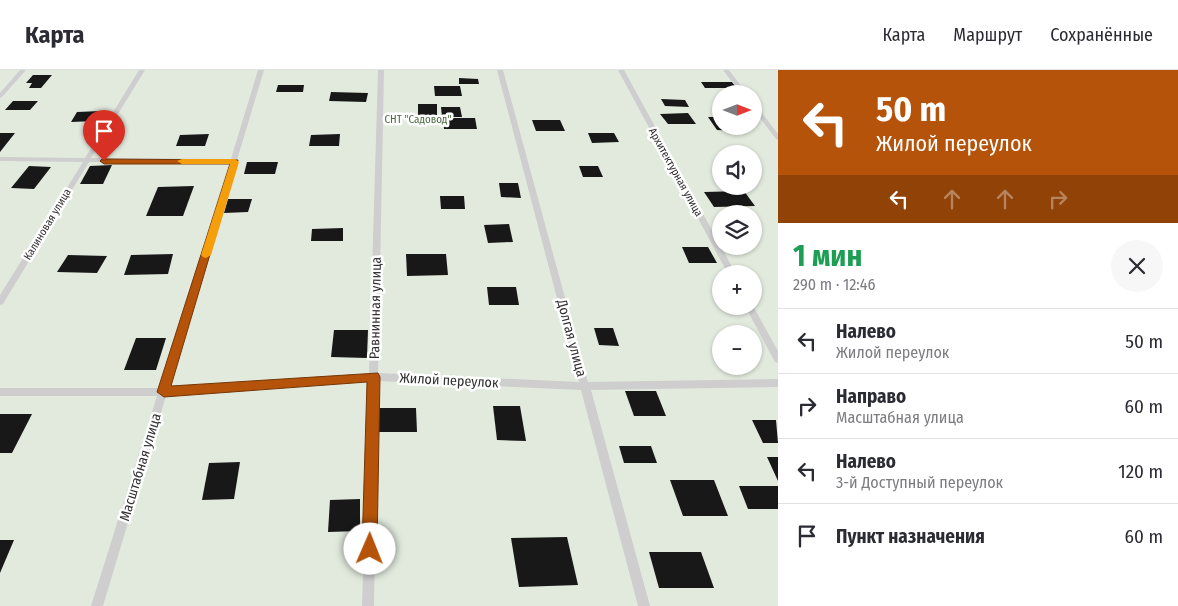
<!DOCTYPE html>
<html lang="ru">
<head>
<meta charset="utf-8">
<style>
	:root { --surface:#fff; --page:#f7f7f7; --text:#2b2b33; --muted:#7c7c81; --line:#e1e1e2 }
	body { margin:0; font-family:"Fira Sans Condensed",sans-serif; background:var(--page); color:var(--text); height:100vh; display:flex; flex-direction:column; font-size:19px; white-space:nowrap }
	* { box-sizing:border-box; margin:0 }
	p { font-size:16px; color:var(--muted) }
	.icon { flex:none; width:28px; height:28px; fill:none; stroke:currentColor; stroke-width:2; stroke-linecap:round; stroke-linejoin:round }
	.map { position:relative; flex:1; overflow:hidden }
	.sheet { display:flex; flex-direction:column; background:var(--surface); width:400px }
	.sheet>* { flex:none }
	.hud { background:#b45309; color:#fff; overflow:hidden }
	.needle { width:32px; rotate:90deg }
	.fabs { position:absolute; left:712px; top:15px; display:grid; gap:10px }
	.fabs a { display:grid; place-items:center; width:50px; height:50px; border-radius:50%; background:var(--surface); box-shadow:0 1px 4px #0004; font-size:25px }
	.pin { position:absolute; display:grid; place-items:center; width:42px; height:42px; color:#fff; margin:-51px -21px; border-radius:50% 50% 50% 0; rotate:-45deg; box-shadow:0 0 5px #0007 }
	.pin .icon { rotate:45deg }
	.me { position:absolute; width:55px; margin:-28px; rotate:1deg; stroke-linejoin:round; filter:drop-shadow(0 0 4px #0008) }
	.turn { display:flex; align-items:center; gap:18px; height:105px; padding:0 15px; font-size:22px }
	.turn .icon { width:65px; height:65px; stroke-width:2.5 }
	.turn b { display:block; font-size:35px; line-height:42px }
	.lanes { display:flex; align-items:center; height:48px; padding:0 15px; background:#0003; justify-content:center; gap:25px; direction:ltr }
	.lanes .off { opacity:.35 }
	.round { display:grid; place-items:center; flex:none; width:52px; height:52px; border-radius:26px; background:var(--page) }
	.overview { display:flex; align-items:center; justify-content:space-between; height:85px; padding:0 15px }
	h1 { font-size:30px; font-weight:700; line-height:38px; color:#1e9e55 }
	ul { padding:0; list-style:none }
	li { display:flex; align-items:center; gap:15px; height:65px; padding:0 15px; border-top:1px solid var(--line) }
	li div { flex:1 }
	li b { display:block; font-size:19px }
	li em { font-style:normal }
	header { display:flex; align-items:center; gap:30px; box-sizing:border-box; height:70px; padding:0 25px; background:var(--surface); border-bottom:1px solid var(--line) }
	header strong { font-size:24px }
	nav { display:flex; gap:28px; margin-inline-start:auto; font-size:18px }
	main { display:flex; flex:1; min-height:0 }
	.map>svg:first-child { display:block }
	.green { fill:#e2eade; fill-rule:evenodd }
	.building { fill:#181818 }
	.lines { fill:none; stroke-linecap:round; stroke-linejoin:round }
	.service { fill:#cecece; fill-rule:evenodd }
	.route { fill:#b45309; stroke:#753606 }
	.slow { fill:#f59e0b }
	.labels { text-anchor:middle; stroke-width:5; stroke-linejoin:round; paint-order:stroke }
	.far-park-label { font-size:11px; fill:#4e6a42; stroke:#fff }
	.far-street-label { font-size:11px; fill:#313131; stroke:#fff }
	.street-label { font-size:14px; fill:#313131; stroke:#fff }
</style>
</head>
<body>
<header>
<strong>Карта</strong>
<nav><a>Карта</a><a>Маршрут</a><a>Сохранённые</a></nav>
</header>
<main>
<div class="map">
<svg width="778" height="536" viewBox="0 0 778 536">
	<rect width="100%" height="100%" fill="#fff"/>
	<path class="green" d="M 0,0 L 778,0 L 778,536 L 0,536 ZM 721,24 L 754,24 L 754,56 L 721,56 ZM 721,84 L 754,84 L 754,116 L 721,116 ZM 721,144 L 754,144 L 754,176 L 721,176 ZM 721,204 L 754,204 L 754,236 L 721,236 ZM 721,264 L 754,264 L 754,296 L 721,296 Z"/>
	<g class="building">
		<polygon points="33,5 52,5 41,18 29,18 32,13 26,13"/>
		<polygon points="459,8 478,9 479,14 459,14"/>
		<polygon points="701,12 732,12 737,18 705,18"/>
		<polygon points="278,15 304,15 303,22 276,22"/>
		<polygon points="434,16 460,16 462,26 435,26"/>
		<polygon points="331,22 368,23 366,32 329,31"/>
		<polygon points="661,29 685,30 689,37 665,36"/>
		<polygon points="13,31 38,31 30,40 5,40"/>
		<rect x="418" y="34" width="19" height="11"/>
		<polygon points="441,37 460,37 462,47 442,47"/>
		<polygon points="101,41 95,51 71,52 77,42"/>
		<polygon points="688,43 696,54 668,54 660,44"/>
		<polygon points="708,47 721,47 721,56 739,56 742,61 717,60"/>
		<polygon points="443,48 475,48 477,59 444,59"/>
		<polygon points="532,50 560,50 565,61 536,61"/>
		<polygon points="0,63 15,63 0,82"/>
		<polygon points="588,63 614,63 619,72 592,73"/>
		<polygon points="209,64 205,76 176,76 180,65"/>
		<polygon points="340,64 339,76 309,76 311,65"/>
		<polygon points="247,92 278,92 275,104 244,104"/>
		<polygon points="112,95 103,114 80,114 90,96"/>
		<polygon points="29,96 51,97 34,119 11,118"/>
		<polygon points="579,96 598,96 603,107 583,107"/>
		<polygon points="499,113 518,113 521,128 501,127"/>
		<polygon points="194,116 183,146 146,146 158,117"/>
		<polygon points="744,121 755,136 714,137 704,122"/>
		<polygon points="440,126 464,126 465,139 441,139"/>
		<polygon points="228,129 252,129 248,142 224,143"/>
		<polygon points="509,154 513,172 488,173 484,155"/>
		<polygon points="343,158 343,171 311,171 312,159"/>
		<polygon points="682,177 708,177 717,193 689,193"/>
		<polygon points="173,184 168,204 124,205 131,185"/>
		<polygon points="406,184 446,184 448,205 407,206"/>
		<polygon points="68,185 107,186 97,203 57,202"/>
		<polygon points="487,217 516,217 519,235 489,235"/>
		<polygon points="594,258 613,258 619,276 599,275"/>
		<polygon points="334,260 368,260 367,288 331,287"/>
		<polygon points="136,268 166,268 156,300 124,300"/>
		<polygon points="625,321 656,321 666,346 634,346"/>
		<polygon points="493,336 520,336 526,371 497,370"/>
		<polygon points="379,338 416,338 417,362 378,362"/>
		<polygon points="0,344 32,344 12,383 0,383"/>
		<polygon points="752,350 776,350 778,373 763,373"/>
		<polygon points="619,376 651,376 657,393 624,393"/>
		<polygon points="767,387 778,387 778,411"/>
		<polygon points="240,392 234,429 202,430 209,393"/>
		<polygon points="670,410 714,410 728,446 683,446"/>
		<polygon points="739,416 778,416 778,439 748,439"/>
		<polygon points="360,429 360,461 328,462 330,430"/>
		<polygon points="567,467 578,515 519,517 511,468"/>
		<polygon points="0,470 14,470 0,503"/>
		<polygon points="649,482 701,482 714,518 659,518"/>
	</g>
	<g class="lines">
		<g class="service">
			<polygon points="20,0 26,0 2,27 0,28 0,23"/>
			<polygon points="139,0 145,0 91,88 231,89 258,0 264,0 237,90 238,91 236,93 168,318 369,304 378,0 384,0 378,303 579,312 497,0 503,0 588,312 778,309 778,317 591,320 650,536 638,536 581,320 378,311 374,536 362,536 369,311 166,326 103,536 91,536 157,326 0,326 0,318 159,318 229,93 89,92 3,234 0,235 0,225 83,92 0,91 0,87 85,88"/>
			<polygon points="618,0 624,0 736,204 728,204"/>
			<polygon points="723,0 729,0 747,24 741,24"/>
			<polygon points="754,34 756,35 778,64 778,70 776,69 754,40"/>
			<polygon points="745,236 753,236 778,281 778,293 775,292"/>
		</g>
	</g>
	<polygon class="route" points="102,89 238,90 171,316 378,303 380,307 377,479 375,484 370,486 364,484 362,479 367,312 164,327 157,322 230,94 104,94 100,91"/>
	<polygon class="slow" points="235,89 239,92 211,185 206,188 203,187 201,185 230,94 182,94 177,91 182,89"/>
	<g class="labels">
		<g class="far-park-label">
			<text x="418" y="53">СНТ "Садовод"</text>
		</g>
		<g class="far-street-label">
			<text transform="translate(676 102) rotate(61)" y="4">Архитектурная улица</text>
			<text transform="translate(47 154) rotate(-59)" y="4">Калиновая улица</text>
		</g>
		<g class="street-label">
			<text transform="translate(375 238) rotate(-89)" y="5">Равнинная улица</text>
			<text transform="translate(572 268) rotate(75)" y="5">Долгая улица</text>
			<text transform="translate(449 310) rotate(3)" y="5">Жилой переулок</text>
			<text transform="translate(140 397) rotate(-73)" y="5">Масштабная улица</text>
		</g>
	</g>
</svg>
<div class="fabs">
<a><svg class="needle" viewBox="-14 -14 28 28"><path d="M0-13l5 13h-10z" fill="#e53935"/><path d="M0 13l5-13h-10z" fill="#7c7c81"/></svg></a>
<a><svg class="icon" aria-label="sound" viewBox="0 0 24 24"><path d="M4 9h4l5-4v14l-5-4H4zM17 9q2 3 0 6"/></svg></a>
<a><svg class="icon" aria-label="layers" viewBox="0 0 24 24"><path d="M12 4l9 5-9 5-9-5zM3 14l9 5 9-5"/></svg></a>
<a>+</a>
<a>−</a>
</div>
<div class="pin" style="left:104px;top:91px;background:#d93025"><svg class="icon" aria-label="arrive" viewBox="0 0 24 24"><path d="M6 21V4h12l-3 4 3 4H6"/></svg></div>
<svg class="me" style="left:370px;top:479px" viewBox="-20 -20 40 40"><circle r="19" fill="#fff"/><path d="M0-13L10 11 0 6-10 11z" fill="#b45309"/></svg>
</div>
<section class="sheet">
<div class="hud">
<div class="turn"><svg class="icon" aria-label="left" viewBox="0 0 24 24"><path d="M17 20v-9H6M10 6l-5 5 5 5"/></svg><div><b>50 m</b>Жилой переулок</div></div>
<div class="lanes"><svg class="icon" aria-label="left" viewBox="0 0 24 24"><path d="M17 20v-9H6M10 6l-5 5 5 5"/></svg><svg class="icon off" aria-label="ahead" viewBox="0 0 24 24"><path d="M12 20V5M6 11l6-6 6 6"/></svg><svg class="icon off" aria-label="ahead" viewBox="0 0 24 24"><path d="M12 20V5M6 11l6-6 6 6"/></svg><svg class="icon off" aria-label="right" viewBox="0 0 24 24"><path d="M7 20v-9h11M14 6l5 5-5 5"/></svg></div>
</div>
<div class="overview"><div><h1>1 мин</h1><p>290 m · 12:46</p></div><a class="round"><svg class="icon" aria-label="close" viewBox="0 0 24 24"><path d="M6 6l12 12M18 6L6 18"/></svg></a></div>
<ul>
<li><svg class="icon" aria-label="left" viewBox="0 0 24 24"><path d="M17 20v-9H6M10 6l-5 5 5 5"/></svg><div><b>Налево</b><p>Жилой переулок</p></div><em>50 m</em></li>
<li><svg class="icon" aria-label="right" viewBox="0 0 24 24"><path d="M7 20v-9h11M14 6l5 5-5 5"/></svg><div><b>Направо</b><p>Масштабная улица</p></div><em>60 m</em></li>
<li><svg class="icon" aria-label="left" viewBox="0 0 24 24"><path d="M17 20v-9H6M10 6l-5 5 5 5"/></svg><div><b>Налево</b><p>3-й Доступный переулок</p></div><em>120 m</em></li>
<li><svg class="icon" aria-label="arrive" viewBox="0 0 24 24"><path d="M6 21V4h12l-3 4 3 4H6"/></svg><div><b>Пункт назначения</b></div><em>60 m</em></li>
</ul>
</section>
</main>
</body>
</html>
